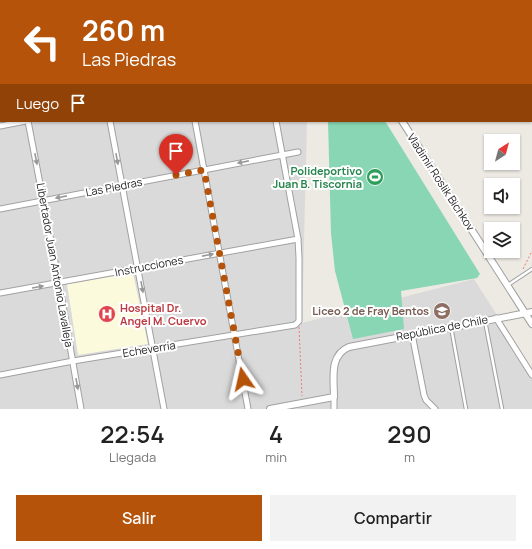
<!DOCTYPE html>
<html lang="es">
<head>
<meta charset="utf-8">
<style>
	:root { --surface:#fff; --page:#f2f2f2; --text:#222; --muted:#767676; --accent:#b45309 }
	body { margin:0; font-family:Manrope,sans-serif; background:var(--page); color:var(--text); height:100vh; display:flex; flex-direction:column; font-size:15px; white-space:nowrap }
	* { box-sizing:border-box; margin:0 }
	p { font-size:13px; color:var(--muted) }
	.icon { flex:none; width:22px; height:22px; fill:none; stroke:currentColor; stroke-width:2; stroke-linecap:round; stroke-linejoin:round }
	.map { position:relative; height:409px; overflow:hidden }
	.sheet { display:flex; flex-direction:column; background:var(--surface); flex:1 }
	.sheet>* { flex:none }
	.hud { position:absolute; left:0px; top:0px; width:532px; height:122px; box-shadow:0 1px 3px #0004; background:#b45309; color:#fff; overflow:hidden }
	.needle { width:26px; rotate:36deg }
	.controls { position:absolute; left:484px; top:134px; display:grid; gap:8px }
	.controls a { display:grid; place-items:center; width:36px; height:36px; border-radius:0px; background:var(--surface); box-shadow:0 1px 3px #0004; font-size:20px }
	.pin { position:absolute; display:grid; place-items:center; width:34px; height:34px; color:#fff; margin:-41px -17px; border-radius:50% 50% 50% 0; rotate:-45deg; box-shadow:0 0 4px #0007 }
	.pin .icon { rotate:45deg }
	.me { position:absolute; width:44px; margin:-22px; rotate:349deg; stroke-linejoin:round; filter:drop-shadow(0 0 3px #0008) }
	.turn { display:flex; align-items:center; gap:14px; height:84px; padding:0 16px; font-size:18px }
	.turn .icon { width:52px; height:52px; stroke-width:2.5 }
	.turn b { display:block; font-size:28px; line-height:34px }
	.then { display:flex; align-items:center; height:38px; padding:0 16px; background:#0003; gap:8px; font-size:15px }
	.eta { display:flex; justify-content:space-evenly; align-items:center; height:68px; text-align:center }
	.eta b { font-size:24px; font-weight:600; line-height:28px }
	.action { display:flex; gap:8px; margin-top:auto; padding:8px 16px }
	.action a { flex:1; height:46px; border-radius:0px; background:var(--accent); color:#fff; font-size:16px; font-weight:600; line-height:46px; text-align:center }
	.action a+a { background:var(--page); color:var(--text) }
	.map>svg:first-child { display:block }
	.residential { fill:#dbdada }
	.education { fill:#fcfadd }
	.pitch { fill:#88d6b3 }
	.lines { fill:none; stroke-linecap:round; stroke-linejoin:round }
	.service-casing { stroke:#a1a1a1; stroke-width:4.5 }
	.minor-casing { stroke:#a1a1a1; stroke-width:7 }
	.tertiary-casing { stroke:#a1a1a1; stroke-width:8 }
	.path { stroke:#ed7974; stroke-width:1; stroke-dasharray:2 2; stroke-linecap:butt }
	.service { stroke:#fff; stroke-width:2.5 }
	.minor { stroke:#fff; stroke-width:5 }
	.tertiary { stroke:#fff; stroke-width:6 }
	.oneway { fill:#999 }
	.route { stroke:#b45309; stroke-width:7; stroke-dasharray:0 12.6 }
	.labels { text-anchor:middle; stroke-width:4; stroke-linejoin:round; paint-order:stroke }
	.leisure-label { font-size:11px; font-weight:bold; fill:#27864d; stroke:#fff; text-anchor:end }
	.street-label { font-size:11px; fill:#1d1d1d; stroke:#fff }
	.health-label { font-size:11px; font-weight:bold; fill:#be3a42; stroke:#fff; text-anchor:start }
	.education-label { font-size:11px; font-weight:bold; fill:#785e54; stroke:#fff; text-anchor:end }
</style>
</head>
<body>
<div class="map">
<svg width="532" height="409" viewBox="0 0 532 409">
	<rect width="100%" height="100%" fill="#ede9e3"/>
	<polygon class="residential" points="0,0 290,0 290,1 1,1 1,121 307,121 302,323 474,279 532,370 532,409 0,409"/>
	<polygon class="education" points="133,273 148,344 78,355 67,284"/>
	<polygon class="pitch" points="328,121 385,121 480,274 477,278 401,291 404,329 353,339 335,271 331,233"/>
	<g class="lines">
		<g class="service-casing">
			<g id="service">
				<polyline points="508,285 532,269"/>
				<polyline points="485,321 502,409"/>
				<polyline points="451,327 466,409"/>
			</g>
		</g>
		<g class="minor-casing">
			<g id="minor">
				<polyline points="5,0 5,1"/>
				<polyline points="88,0 88,1"/>
				<polyline points="172,0 172,1"/>
				<polyline points="254,0 254,1"/>
				<polyline points="226,1 231,0"/>
				<polyline points="0,44 1,44"/>
				<polyline points="531,88 532,88"/>
				<polyline points="28,121 59,283 81,409"/>
				<polyline points="110,121 164,409"/>
				<polyline points="195,121 248,409"/>
				<polyline points="0,126 26,121"/>
				<polyline points="0,209 298,152"/>
				<polyline points="0,293 298,239"/>
				<polyline points="496,318 532,375"/>
				<polyline points="412,334 424,395 426,400 435,409"/>
				<polyline points="0,375 73,361 295,325 299,321 299,258 298,239 276,121"/>
				<polyline points="334,397 334,409"/>
			</g>
		</g>
		<g class="tertiary-casing">
			<g id="tertiary">
				<polyline points="326,0 326,1"/>
				<polyline points="402,121 532,324"/>
				<path d="M 270,409 L 334,397 C 334,379 329,355 349,347 L 532,312"/>
			</g>
		</g>
		<g class="path">
			<polyline points="531,23 532,22"/>
			<polyline points="523,269 532,251"/>
			<polyline points="299,327 302,396"/>
		</g>
		<use href="#service" class="service"/>
		<use href="#minor" class="minor"/>
		<use href="#tertiary" class="tertiary"/>
	</g>
	<defs><path id="oneway-solid" d="M-6-.8H1V-3.2L6.5 0L1 3.2V.8H-6Z"/></defs>
	<g class="oneway">
		<use href="#oneway-solid" transform="translate(36 159) rotate(79)"/>
		<use href="#oneway-solid" transform="translate(117 159) rotate(80)"/>
		<use href="#oneway-solid" transform="translate(243 162) rotate(169)"/>
		<use href="#oneway-solid" transform="translate(61 197) rotate(169)"/>
		<use href="#oneway-solid" transform="translate(208 255) rotate(-11)"/>
		<use href="#oneway-solid" transform="translate(38 287) rotate(-10)"/>
		<use href="#oneway-solid" transform="translate(142 287) rotate(80)"/>
		<use href="#oneway-solid" transform="translate(77 384) rotate(80)"/>
	</g>
	<g class="lines">
		<polyline class="route" points="176,175 204,170 243,379"/>
	</g>
	<defs>
		<g id="stadium-disc" transform="scale(0.9)"><circle r="9.5" fill="#2e9e5b" stroke="#fff"/><path d="M0-5a6.5 5 0 1 0 0 10a6.5 5 0 1 0 0-10ZM-3.5-1.8h7v3.6h-7Z" fill="#fff"/></g>
		<g id="school-disc" transform="scale(0.9)"><circle r="9.5" fill="#8d6e63" stroke="#fff"/><path d="M0-5L7-2L0 1L-7-2ZM-4 1L0 2.5L4 1V4Q0 6-4 4Z" fill="#fff"/></g>
		<g id="hospital-disc" transform="scale(0.9)"><circle r="9.5" fill="#e0444e" stroke="#fff"/><path d="M-5-5h3v3.5h4V-5h3V5h-3V1.5h-4V5h-3Z" fill="#fff"/></g>
	</defs>
	<g fill-rule="evenodd">
		<use href="#stadium-disc" x="375" y="177"/>
		<use href="#school-disc" x="442" y="311"/>
		<use href="#hospital-disc" x="107" y="314"/>
	</g>
	<g class="labels">
		<g class="leisure-label">
			<text x="362" y="175">Polideportivo<tspan x="362" dy="13">Juan B. Tiscornia</tspan></text>
		</g>
		<g class="street-label">
			<text transform="translate(441 182) rotate(57)" y="4">Vladimir Roslik Bichkov</text>
			<text transform="translate(114 187) rotate(-11)" y="4">Las Piedras</text>
			<text transform="translate(55 265) rotate(80)" y="4">Libertador Juan Antonio Lavalleja</text>
			<text transform="translate(149 266) rotate(-11)" y="4">Instrucciones</text>
			<text transform="translate(442 328) rotate(-11)" y="4">República de Chile</text>
			<text transform="translate(149 349) rotate(-9)" y="4">Echeverría</text>
		</g>
		<g class="health-label">
			<text x="120" y="312">Hospital Dr.<tspan x="120" dy="13">Angel M. Cuervo</tspan></text>
		</g>
		<g class="education-label">
			<text x="429" y="315">Liceo 2 de Fray Bentos</text>
		</g>
	</g>
</svg>
<div class="controls">
<a><svg class="needle" viewBox="-14 -14 28 28"><path d="M0-13l5 13h-10z" fill="#e53935"/><path d="M0 13l5-13h-10z" fill="#767676"/></svg></a>
<a><svg class="icon" aria-label="sound" viewBox="0 0 24 24"><path d="M4 9h4l5-4v14l-5-4H4zM17 9q2 3 0 6"/></svg></a>
<a><svg class="icon" aria-label="layers" viewBox="0 0 24 24"><path d="M12 4l9 5-9 5-9-5zM3 14l9 5 9-5"/></svg></a>
</div>
<div class="pin" style="left:176px;top:175px;background:#d93025"><svg class="icon" aria-label="arrive" viewBox="0 0 24 24"><path d="M6 21V4h12l-3 4 3 4H6"/></svg></div>
<svg class="me" style="left:243px;top:379px" viewBox="-20 -20 40 40"><path d="M0-17L14 15 0 8-14 15z" fill="#b45309" stroke="#fff" stroke-width="4"/></svg>
<div class="hud">
<div class="turn"><svg class="icon" aria-label="left" viewBox="0 0 24 24"><path d="M17 20v-9H6M10 6l-5 5 5 5"/></svg><div><b>260 m</b>Las Piedras</div></div>
<div class="then">Luego<svg class="icon" aria-label="arrive" viewBox="0 0 24 24"><path d="M6 21V4h12l-3 4 3 4H6"/></svg></div>
</div>
</div>
<section class="sheet">
<div class="eta">
<div><b>22:54</b><p>Llegada</p></div>
<div><b>4</b><p>min</p></div>
<div><b>290</b><p>m</p></div>
</div>
<div class="action"><a>Salir</a><a>Compartir</a></div>
</section>
</body>
</html>
